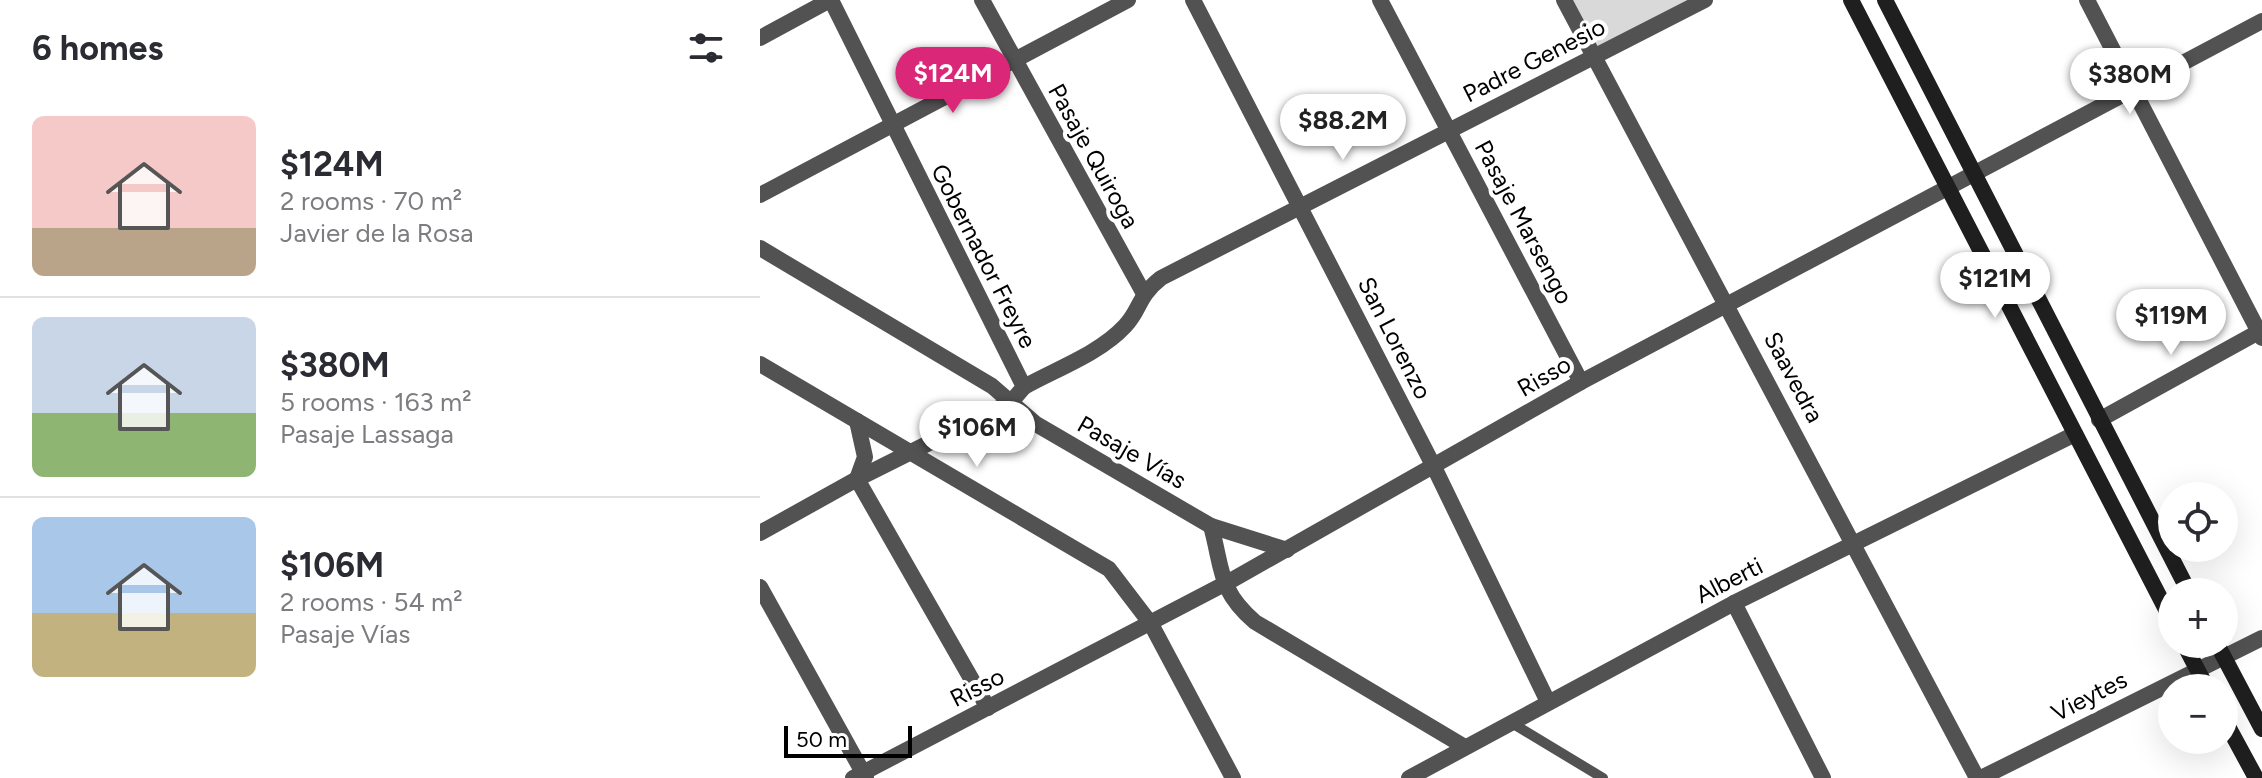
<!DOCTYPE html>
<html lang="en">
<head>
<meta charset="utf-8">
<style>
	body { margin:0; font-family:Figtree,sans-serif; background:#f2f2f3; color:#2b2b33; height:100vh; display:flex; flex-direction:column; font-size:30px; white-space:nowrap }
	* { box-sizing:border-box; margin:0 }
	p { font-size:26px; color:#7c7c81 }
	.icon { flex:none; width:44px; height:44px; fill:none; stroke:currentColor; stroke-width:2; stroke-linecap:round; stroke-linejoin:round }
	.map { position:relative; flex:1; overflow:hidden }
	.drawer { display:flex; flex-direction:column; background:#fff; width:760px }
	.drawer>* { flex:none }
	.tools { position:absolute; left:1398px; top:482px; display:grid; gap:16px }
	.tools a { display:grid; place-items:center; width:80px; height:80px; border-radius:50%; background:#fff; box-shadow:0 8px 32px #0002; font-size:40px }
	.scale { position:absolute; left:24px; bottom:20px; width:128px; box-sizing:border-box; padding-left:8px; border:4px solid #000; border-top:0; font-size:22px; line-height:28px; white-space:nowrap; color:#000; -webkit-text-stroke:6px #fff; paint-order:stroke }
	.price { position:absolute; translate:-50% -68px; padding:0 18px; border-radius:28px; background:#fff; color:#222; font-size:26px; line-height:52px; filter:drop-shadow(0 2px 4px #0008) }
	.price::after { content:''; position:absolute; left:50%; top:48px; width:24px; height:18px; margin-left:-12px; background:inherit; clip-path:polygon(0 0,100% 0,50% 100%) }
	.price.selected { background:#db2777; color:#fff }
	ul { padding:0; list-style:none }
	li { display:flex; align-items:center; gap:24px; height:200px; padding:0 32px }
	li+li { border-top:2px solid #e1e1e2 }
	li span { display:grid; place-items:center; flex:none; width:224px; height:160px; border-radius:12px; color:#555 }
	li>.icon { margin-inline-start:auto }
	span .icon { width:96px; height:96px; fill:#fffc; stroke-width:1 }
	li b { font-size:34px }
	h2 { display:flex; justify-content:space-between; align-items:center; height:96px; padding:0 32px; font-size:34px }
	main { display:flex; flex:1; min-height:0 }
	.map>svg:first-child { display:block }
	.park { fill:#d9d9d9 }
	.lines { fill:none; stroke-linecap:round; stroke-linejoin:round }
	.lane { stroke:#525252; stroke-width:10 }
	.street { stroke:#525252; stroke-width:16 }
	.secondary { stroke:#1f1f1f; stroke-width:16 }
	.labels { text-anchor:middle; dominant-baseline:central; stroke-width:8; stroke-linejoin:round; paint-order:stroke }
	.street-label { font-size:24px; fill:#000; stroke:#fff }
</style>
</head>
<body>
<main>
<section class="drawer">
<h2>6 homes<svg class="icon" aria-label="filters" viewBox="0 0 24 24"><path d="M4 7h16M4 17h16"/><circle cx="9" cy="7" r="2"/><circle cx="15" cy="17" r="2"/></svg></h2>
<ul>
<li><span style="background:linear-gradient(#f6c9c9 70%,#b9a48a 0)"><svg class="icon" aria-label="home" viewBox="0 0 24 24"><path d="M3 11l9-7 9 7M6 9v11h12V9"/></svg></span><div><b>$124M</b><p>2 rooms · 70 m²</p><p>Javier de la Rosa</p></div></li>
<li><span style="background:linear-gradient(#c9d6e8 60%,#8fb573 0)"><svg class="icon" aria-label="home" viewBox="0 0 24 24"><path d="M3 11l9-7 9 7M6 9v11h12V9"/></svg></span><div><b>$380M</b><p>5 rooms · 163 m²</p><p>Pasaje Lassaga</p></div></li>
<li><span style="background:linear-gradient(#a9c7e8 60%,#c2b280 0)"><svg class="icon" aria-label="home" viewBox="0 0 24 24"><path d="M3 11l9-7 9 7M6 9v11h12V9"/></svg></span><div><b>$106M</b><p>2 rooms · 54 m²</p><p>Pasaje Vías</p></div></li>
</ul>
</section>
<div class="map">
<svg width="1502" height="778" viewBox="0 0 1502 778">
	<rect width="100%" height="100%" fill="#fff"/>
	<path class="park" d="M 807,0 L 940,0 L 837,53 Z"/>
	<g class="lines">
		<path class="lane" d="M 750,722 L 843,778"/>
		<g class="street">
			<path d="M 222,0 L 383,292"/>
			<path d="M 433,0 L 674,467 L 788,702"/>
			<path d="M 620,0 L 821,382"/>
			<path d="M 804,0 L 1217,778"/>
			<path d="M 1327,0 L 1502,338"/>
			<path d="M 0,38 L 70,0"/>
			<path d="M 0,195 L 368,0"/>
			<path d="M 0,248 L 232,386 L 276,424 L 451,526 L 527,550"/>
			<path d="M 0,364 L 349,569 L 391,624 L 473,778"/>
			<path d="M 264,387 C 296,369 339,354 365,326 C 381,309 377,297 401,278 L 945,0"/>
			<path d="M 1339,420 L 1502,330"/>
			<path d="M 97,421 L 105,457 L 97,479 L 228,708"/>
			<path d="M 451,526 C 463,570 458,590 495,622 L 705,747"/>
			<path d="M 0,533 L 97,479 L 251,402 L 264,387 L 71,0"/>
			<path d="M 0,587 L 106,778"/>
			<path d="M 974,603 L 1063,778"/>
			<path d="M 93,778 L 472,580 L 821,382 L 1502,21"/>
			<path d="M 649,778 L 974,603 L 1315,434"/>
			<path d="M 1221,778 L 1502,638"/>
		</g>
		<g class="secondary">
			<path d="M 1091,0 L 1412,621"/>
			<path d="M 1125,0 L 1429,592"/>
			<path d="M 1424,644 L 1447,688"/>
			<path d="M 1457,644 L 1502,729"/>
			<path d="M 1464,719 L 1496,778"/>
		</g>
	</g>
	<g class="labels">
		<g class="street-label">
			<text transform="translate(774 60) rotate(-27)">Padre Genesio</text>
			<text transform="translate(334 156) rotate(61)">Pasaje Quiroga</text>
			<text transform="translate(764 222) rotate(62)">Pasaje Marsengo</text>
			<text transform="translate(224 256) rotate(63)">Gobernador Freyre</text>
			<text transform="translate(635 338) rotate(63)">San Lorenzo</text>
			<text transform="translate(784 376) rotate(-30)">Risso</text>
			<text transform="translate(1034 377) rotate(62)">Saavedra</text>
			<text transform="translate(372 452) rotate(30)">Pasaje Vías</text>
			<text transform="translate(969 580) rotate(-27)">Alberti</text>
			<text transform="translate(217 687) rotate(-27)">Risso</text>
			<text transform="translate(1329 696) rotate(-27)">Vieytes</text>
		</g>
	</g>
</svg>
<div class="tools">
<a><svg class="icon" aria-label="locate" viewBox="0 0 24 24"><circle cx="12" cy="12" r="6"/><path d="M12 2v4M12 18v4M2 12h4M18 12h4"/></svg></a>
<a>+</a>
<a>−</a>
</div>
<div class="scale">50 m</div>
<b class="price selected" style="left:193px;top:115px">$124M</b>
<b class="price" style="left:1370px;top:116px">$380M</b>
<b class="price" style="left:583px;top:162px">$88.2M</b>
<b class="price" style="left:1235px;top:320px">$121M</b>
<b class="price" style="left:1411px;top:357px">$119M</b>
<b class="price" style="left:217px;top:469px">$106M</b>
</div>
</main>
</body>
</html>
